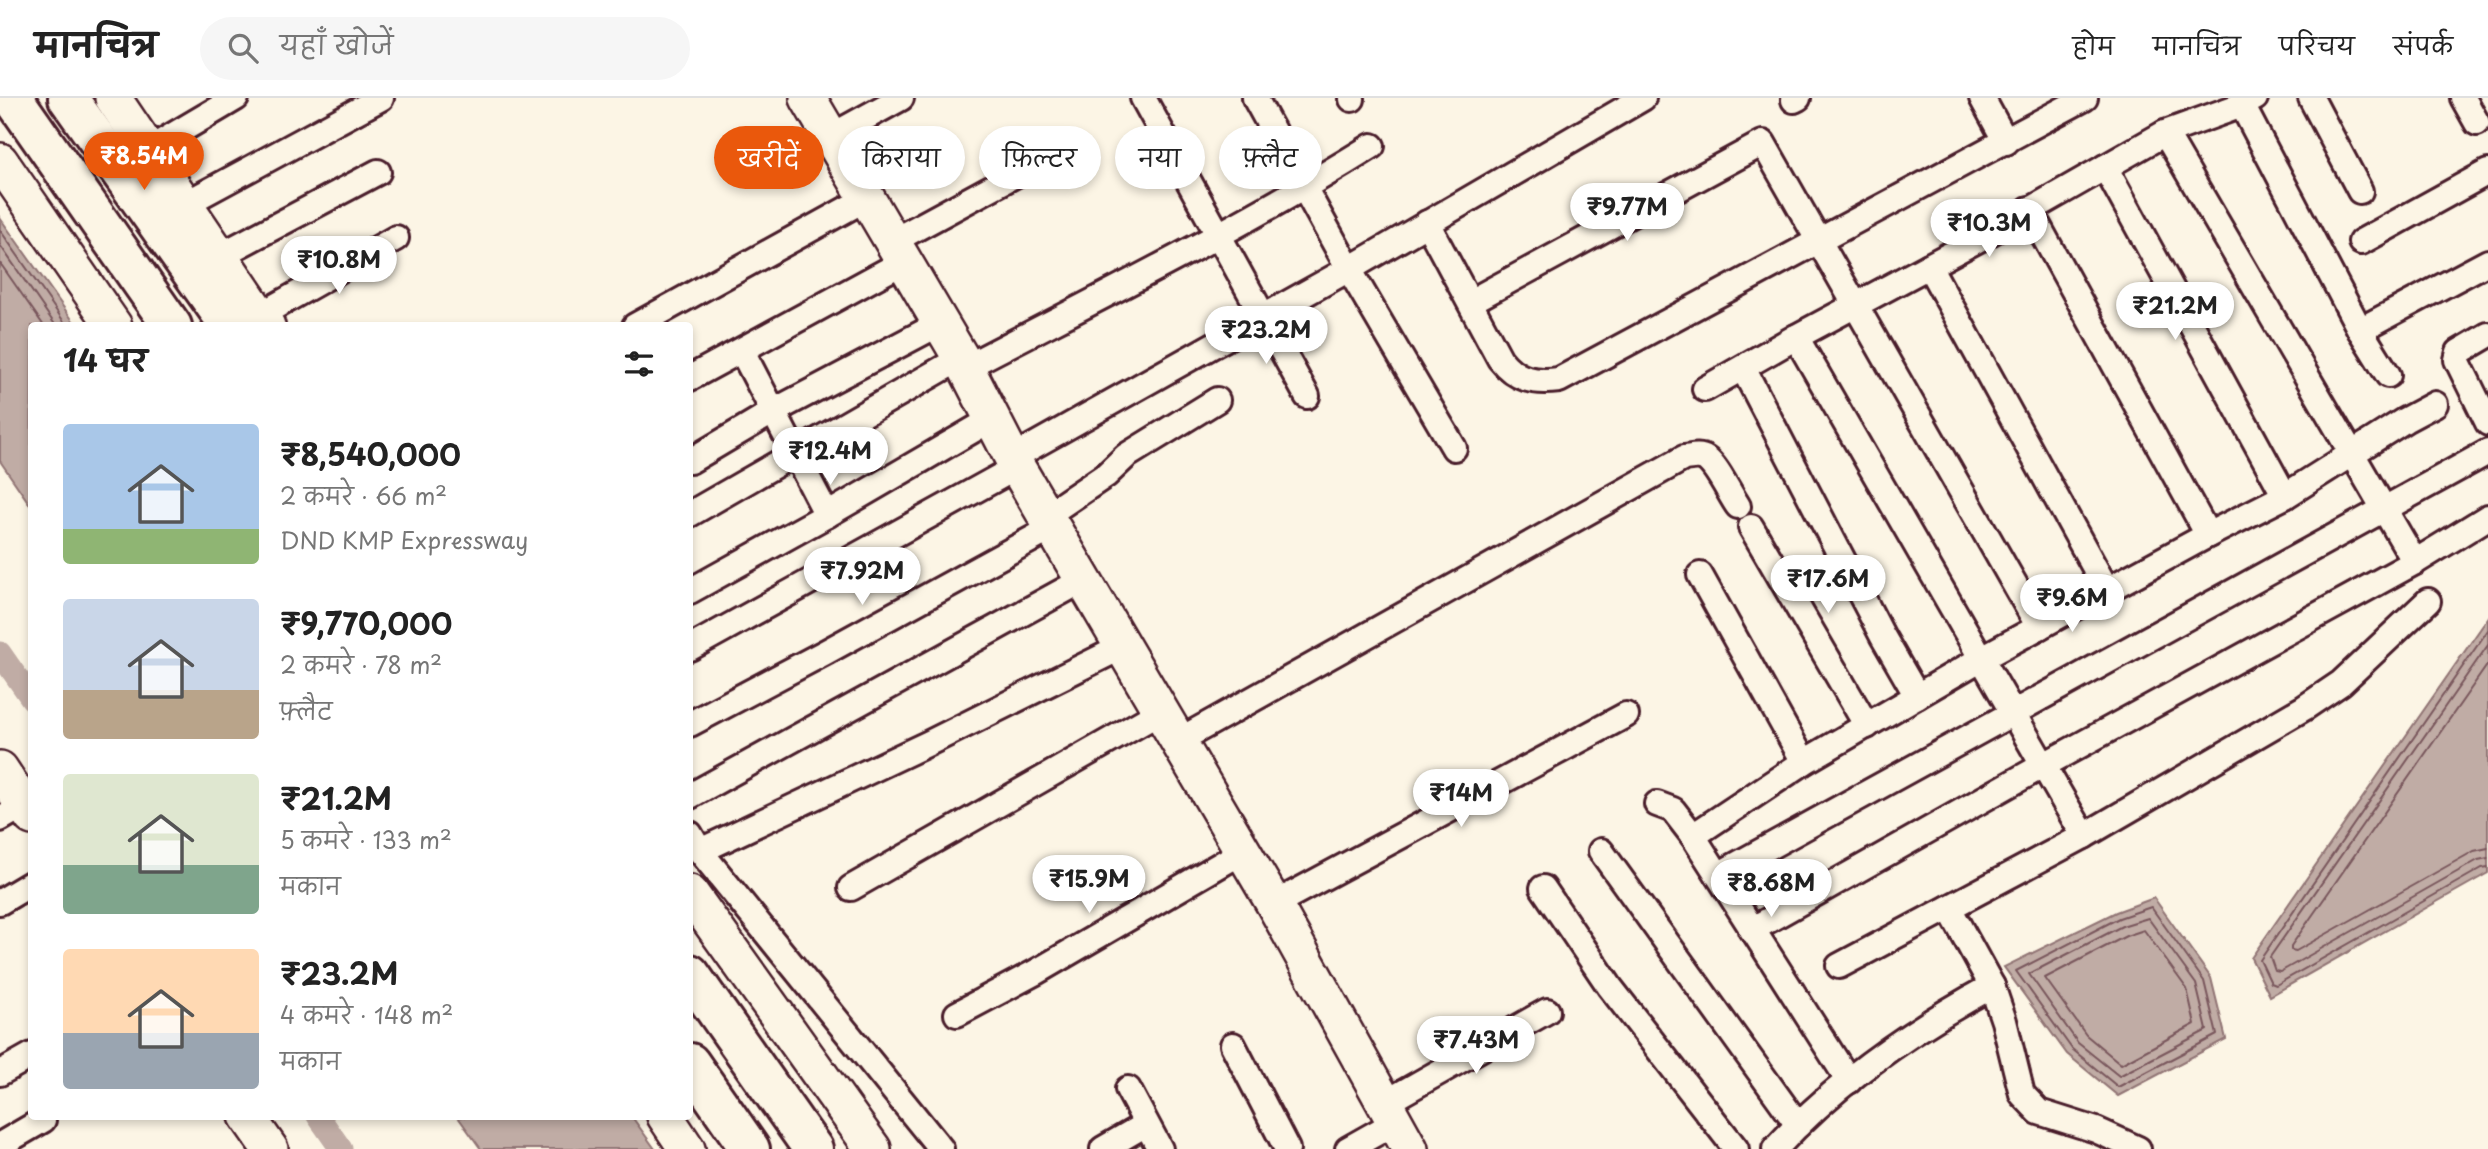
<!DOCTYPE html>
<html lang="hi">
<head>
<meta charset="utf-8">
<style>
	body { margin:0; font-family:"Playpen Sans","Playpen Sans Deva",sans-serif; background:#f6f6f6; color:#222; height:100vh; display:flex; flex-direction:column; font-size:26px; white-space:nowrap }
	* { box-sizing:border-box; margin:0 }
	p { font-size:23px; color:#767676 }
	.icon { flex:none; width:38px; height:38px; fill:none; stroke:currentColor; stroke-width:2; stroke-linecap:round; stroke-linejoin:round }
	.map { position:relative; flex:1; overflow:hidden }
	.details { position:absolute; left:28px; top:224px; width:665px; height:798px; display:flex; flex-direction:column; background:#fff; border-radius:7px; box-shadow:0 4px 10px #0003 }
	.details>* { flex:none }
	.hud { position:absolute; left:714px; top:28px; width:665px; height:63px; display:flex; gap:14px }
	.price { position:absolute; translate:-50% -60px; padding:0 16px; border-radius:24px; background:#fff; color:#222; font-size:23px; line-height:46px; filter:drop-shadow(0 2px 4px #0008) }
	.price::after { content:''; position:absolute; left:50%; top:42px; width:21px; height:16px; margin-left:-10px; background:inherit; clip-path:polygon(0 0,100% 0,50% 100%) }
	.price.selected { background:#ea580c; color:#fff }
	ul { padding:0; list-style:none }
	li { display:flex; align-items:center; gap:21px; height:175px; padding:0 35px }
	li span { display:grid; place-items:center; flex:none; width:196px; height:140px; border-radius:7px; color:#555 }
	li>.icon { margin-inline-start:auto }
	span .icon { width:84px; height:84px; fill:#fffc; stroke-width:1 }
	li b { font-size:30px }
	h2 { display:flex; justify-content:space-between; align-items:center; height:84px; padding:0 35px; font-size:30px }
	.tag { padding:0 24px; border-radius:32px; background:#fff; box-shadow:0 4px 10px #0003; font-size:24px; line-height:63px }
	.tag.selected { background:#ea580c; color:#fff }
	header { display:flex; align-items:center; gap:42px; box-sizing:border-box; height:98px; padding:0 35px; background:#fff; border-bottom:2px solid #e0e0e0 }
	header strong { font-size:33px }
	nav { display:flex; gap:38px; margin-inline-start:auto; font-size:24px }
	.search { width:490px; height:63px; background:#f6f6f6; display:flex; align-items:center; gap:18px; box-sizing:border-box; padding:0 24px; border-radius:38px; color:#767676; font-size:26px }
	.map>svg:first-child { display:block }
	.water { fill:#c0aca5; stroke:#917474; stroke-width:2 }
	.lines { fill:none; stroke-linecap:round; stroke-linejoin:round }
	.shore { stroke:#79575c; stroke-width:2 }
	.canal { stroke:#c0aca5; stroke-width:23 }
	.street-casing { stroke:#4a1f2b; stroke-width:30 }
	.secondary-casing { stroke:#4a1f2b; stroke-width:40 }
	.highway-casing { stroke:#4a1f2b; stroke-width:44 }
	.street { stroke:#fcf5e5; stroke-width:24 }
	.secondary { stroke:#fcf5e5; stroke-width:35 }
	.highway { stroke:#fcf5e5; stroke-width:38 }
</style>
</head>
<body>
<header>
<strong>मानचित्र</strong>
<div class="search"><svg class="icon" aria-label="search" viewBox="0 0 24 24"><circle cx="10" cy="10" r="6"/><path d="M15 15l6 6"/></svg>यहाँ खोजें</div>
<nav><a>होम</a><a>मानचित्र</a><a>परिचय</a><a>संपर्क</a></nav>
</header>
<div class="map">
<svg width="2488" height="1051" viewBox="0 0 2488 1051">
	<rect width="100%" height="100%" fill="#fcf5e5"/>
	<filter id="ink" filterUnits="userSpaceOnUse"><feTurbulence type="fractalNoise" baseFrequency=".0143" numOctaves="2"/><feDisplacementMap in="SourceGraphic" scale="14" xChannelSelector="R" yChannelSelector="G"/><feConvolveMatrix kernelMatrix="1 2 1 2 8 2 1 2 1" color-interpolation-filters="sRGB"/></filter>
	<g filter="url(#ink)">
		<g class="water">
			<path d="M 0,120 L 76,227 L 32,228 L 31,408 L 0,363 Z"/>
			<path d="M 2488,520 L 2488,775 L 2270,898 L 2251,860 Z"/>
			<path d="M 2154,800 L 2211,880 L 2226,941 L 2118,998 L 2067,956 L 2004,869 L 2116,814 Z"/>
			<path d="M 458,1019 L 632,1019 L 655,1051 L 481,1051 Z"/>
		</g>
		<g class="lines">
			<g class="shore">
				<path d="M 0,132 L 67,228"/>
				<path d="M 0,147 L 56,228"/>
				<path d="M 0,165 L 44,228"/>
				<path d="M 2488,532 L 2260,862 L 2271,885 L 2276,887 L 2482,770 L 2488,769"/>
				<path d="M 2488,547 L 2270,859 L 2275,873 L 2280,874 L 2478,762 L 2488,760"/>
				<path d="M 2488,566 L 2291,848 L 2291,852 L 2296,853 L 2474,753 L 2488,750"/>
				<path d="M 2151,809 L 2204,883 L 2217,937 L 2118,989 L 2072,951 L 2016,873 L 2119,820 Z"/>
				<path d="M 2148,820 L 2196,886 L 2207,932 L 2119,978 L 2078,945 L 2029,876 L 2122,828 Z"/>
				<path d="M 2144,832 L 2187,891 L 2195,926 L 2121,966 L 2086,937 L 2045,880 L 2126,838 Z"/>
			</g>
			<g class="canal">
				<path d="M 0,555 L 32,601"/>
				<path d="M 318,1018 L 341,1051"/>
			</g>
			<defs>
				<g id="street">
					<path d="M 1143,0 L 1307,298"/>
					<path d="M 1255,0 L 1349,171 L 1454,350"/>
					<path d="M 1352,0 L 1352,1"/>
					<path d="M 1982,0 L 2006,44"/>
					<path d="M 2311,0 L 2360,93"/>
					<path d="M 2463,0 L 2477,25"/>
					<path d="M 1794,2 L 1798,0"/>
					<path d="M 2242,7 L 2360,232 L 2388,277"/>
					<path d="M 2165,35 L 2415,464"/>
					<path d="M 830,39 L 901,0"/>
					<path d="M 148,52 L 236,0"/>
					<path d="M 2105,69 L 2285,398"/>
					<path d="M 185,106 L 381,0"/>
					<path d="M 2029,111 L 2208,437"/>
					<path d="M 1427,125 L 1500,261 C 1516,282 1534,285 1559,282 L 2085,0"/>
					<path d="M 893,143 L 1048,59"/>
					<path d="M 2361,144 L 2488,74"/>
					<path d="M 221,157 L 378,74"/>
					<path d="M 1929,168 L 2107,492"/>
					<path d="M 1470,204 L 1763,45 L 2039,529"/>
					<path d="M 260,217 L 396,140"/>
					<path d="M 635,228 L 867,100"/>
					<path d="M 2360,232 L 2488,164"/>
					<path d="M 2488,237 L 2459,254 L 2457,262 L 2488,325"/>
					<path d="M 1796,239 L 2084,738"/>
					<path d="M 742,253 L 827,417"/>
					<path d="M 966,269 C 1102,198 1241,130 1372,48"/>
					<path d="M 1743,270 L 1883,539 L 1917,598"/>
					<path d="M 690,280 L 905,163"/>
					<path d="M 1705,291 L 1796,239 L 1983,139 L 2165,35 L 2242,7 L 2255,0"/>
					<path d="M 1012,360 L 1349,171 L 1643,0"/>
					<path d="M 690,363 L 774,313 L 941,225"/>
					<path d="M 690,416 L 961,260"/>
					<path d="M 1047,417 L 1106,377 L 1126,358 L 1217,302"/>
					<path d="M 1751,429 L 1867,628"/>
					<path d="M 1700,477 L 1804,664"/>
					<path d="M 690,493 L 827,417 L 992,321"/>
					<path d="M 690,550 L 1017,369"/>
					<path d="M 690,626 L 824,555 L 1054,429"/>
					<path d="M 1178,643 L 1684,360 C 1692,359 1700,357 1706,361 C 1717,368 1730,397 1738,408"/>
					<path d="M 690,698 L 1083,482"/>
					<path d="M 1657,706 L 1673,712 L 1693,738 L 1849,983"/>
					<path d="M 0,721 L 24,707"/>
					<path d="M 690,736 L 700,753 L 941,1051"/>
					<path d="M 1693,738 L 1804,664 L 1982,560 L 2208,437 L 2285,398 L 2405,322 L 2435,306"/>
					<path d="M 700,753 L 929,645 L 1122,549"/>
					<path d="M 1601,753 L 1798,1027"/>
					<path d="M 1718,777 L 2488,354"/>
					<path d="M 851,790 L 1160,614"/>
					<path d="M 1543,790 L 1610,889 L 1736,1051"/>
					<path d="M 0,804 L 32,785"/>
					<path d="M 1274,806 L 1626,617"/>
					<path d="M 1949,810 L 1992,888 L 2004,923 L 2022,996 L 2039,1014 L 2096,1032 L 2138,1051"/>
					<path d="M 1751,832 L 2044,667 L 2415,464 L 2488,419"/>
					<path d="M 1839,868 L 2084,738 L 2304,610 L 2341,585 L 2428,503"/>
					<path d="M 957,916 L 1036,874 L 1242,754"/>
					<path d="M 1233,947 L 1287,1051"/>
					<path d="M 0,975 L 32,957"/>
					<path d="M 1128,991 L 1160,1051"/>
					<path d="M 1383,1006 L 1547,913"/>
					<path d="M 0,1047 L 43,1022"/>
					<path d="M 1103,1051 L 1146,1026"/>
					<path d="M 1348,1051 L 1394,1025"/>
					<path d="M 1775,1051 C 1836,984 1913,931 1992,888"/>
				</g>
				<g id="secondary">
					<path d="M 113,0 L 267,228"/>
					<path d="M 808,0 L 961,260 L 1017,369 L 1274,806 L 1410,1051"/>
					<path d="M 0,63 L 114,228"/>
					<path d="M 0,671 L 32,719"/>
					<path d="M 690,795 L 873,1051"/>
					<path d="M 247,1018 L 270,1051"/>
					<path d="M 665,1018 L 687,1051"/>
				</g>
				<g id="highway">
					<path d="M 13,0 L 172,228"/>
					<path d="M 68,0 L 230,228"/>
					<path d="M 690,876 L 813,1051"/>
					<path d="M 690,965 L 750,1051"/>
				</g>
			</defs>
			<use href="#street" class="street-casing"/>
			<use href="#secondary" class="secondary-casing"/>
			<use href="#highway" class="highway-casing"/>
			<use href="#street" class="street"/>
			<use href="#secondary" class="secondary"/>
			<use href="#highway" class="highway"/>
		</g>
	</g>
</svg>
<b class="price selected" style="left:144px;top:94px">₹8.54M</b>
<b class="price" style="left:1627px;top:145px">₹9.77M</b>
<b class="price" style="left:1989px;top:161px">₹10.3M</b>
<b class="price" style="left:339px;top:198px">₹10.8M</b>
<b class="price" style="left:2175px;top:244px">₹21.2M</b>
<b class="price" style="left:1266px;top:268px">₹23.2M</b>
<b class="price" style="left:830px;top:389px">₹12.4M</b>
<b class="price" style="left:862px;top:509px">₹7.92M</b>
<b class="price" style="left:1828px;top:517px">₹17.6M</b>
<b class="price" style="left:2072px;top:536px">₹9.6M</b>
<b class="price" style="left:1461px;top:731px">₹14M</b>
<b class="price" style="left:1089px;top:817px">₹15.9M</b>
<b class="price" style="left:1771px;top:821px">₹8.68M</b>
<b class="price" style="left:1476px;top:978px">₹7.43M</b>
<div class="hud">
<a class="tag selected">खरीदें</a>
<a class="tag">किराया</a>
<a class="tag">फ़िल्टर</a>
<a class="tag">नया</a>
<a class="tag">फ़्लैट</a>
</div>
<section class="details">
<h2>14 घर<svg class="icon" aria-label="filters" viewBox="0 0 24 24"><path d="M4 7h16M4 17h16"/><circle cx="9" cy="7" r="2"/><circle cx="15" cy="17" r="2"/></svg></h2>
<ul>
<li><span style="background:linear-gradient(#a9c7e8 75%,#8fb573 0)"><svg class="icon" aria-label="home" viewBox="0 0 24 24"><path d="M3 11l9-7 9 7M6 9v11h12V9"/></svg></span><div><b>₹8,540,000</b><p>2 कमरे · 66 m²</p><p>DND KMP Expressway</p></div></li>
<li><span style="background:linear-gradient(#c9d6e8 65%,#b9a48a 0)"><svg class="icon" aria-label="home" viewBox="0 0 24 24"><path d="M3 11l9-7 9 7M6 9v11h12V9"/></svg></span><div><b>₹9,770,000</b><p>2 कमरे · 78 m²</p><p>फ़्लैट</p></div></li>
<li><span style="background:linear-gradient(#dfe7d0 65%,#7fa58c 0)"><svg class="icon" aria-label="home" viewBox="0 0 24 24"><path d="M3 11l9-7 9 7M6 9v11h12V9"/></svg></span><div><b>₹21.2M</b><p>5 कमरे · 133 m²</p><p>मकान</p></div></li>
<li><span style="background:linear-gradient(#ffd9b3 60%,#9aa5b1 0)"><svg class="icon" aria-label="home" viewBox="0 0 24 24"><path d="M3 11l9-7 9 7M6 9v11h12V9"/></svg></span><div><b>₹23.2M</b><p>4 कमरे · 148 m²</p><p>मकान</p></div></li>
</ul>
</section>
</div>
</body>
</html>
